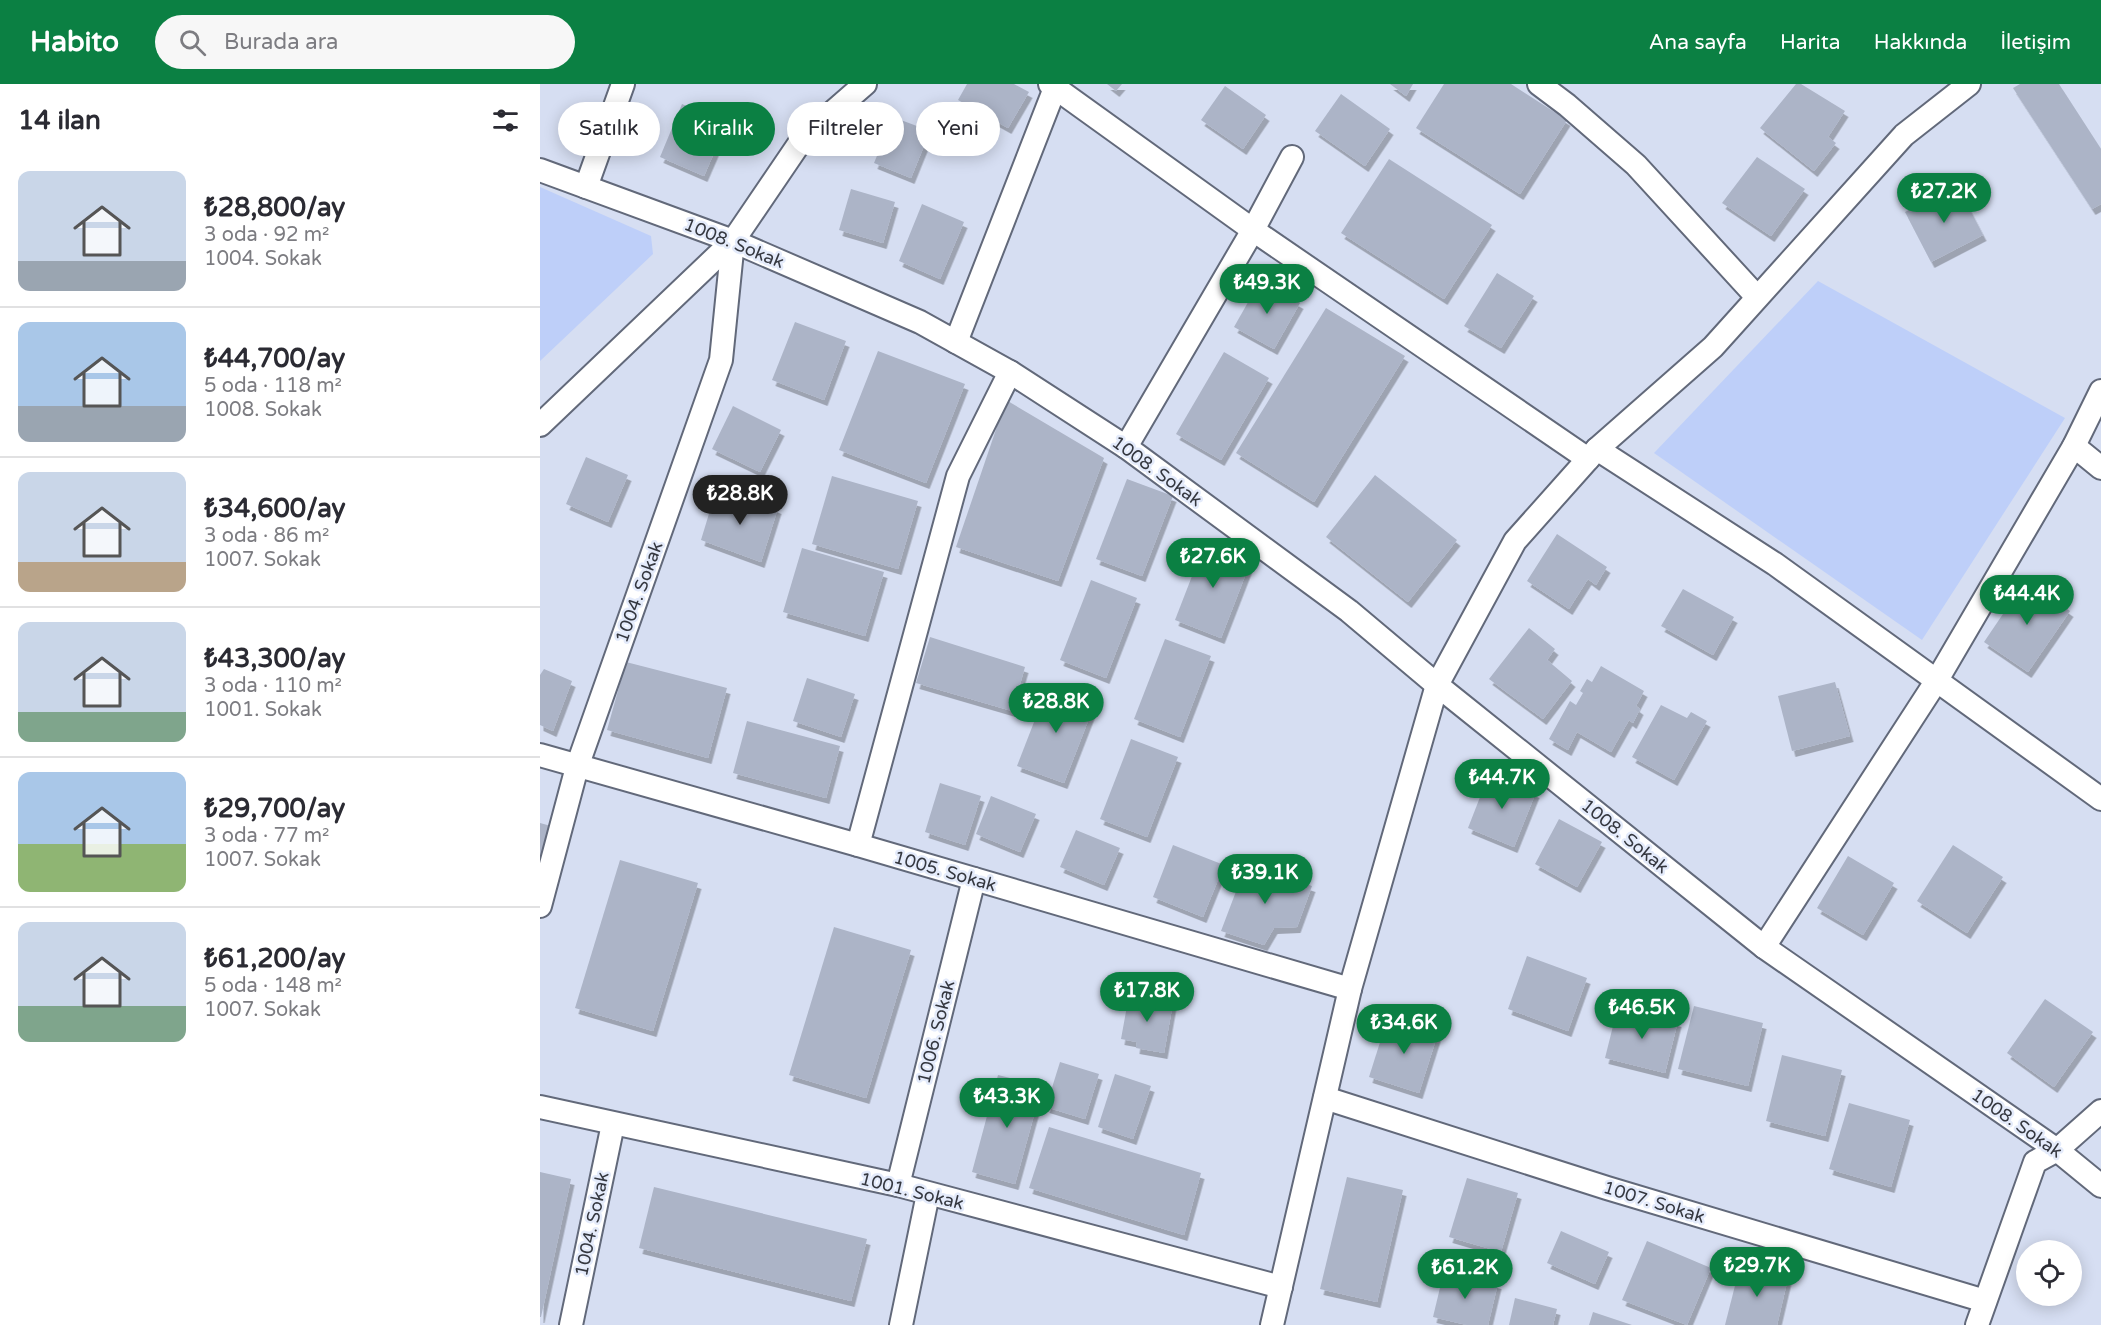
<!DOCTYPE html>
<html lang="tr">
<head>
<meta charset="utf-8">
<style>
	body { margin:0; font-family:"Varela Round",sans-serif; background:#f7f7f7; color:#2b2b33; height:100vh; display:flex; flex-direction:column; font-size:22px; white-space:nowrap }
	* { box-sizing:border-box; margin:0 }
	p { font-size:20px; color:#7c7c81 }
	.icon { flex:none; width:33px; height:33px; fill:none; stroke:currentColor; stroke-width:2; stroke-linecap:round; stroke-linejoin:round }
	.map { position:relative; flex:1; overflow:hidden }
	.sheet { display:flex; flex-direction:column; background:#fff; width:540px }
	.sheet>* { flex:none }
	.banner { position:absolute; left:18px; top:18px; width:570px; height:54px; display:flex; gap:12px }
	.controls { position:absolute; left:1476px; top:1156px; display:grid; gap:12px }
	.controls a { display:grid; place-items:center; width:66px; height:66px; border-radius:50%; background:#fff; box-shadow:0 3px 15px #0003; font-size:30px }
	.price { position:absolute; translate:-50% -51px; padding:0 14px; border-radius:21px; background:#0b8043; color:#fff; font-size:20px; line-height:39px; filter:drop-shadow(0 2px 3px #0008) }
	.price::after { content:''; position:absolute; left:50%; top:36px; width:18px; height:14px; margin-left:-9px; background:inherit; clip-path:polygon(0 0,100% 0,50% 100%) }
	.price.selected { background:#222; color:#fff }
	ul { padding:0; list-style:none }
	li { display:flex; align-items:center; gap:18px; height:150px; padding:0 18px }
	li+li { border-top:2px solid #e1e1e2 }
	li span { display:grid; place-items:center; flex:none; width:168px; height:120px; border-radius:12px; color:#555 }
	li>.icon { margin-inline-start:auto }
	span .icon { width:72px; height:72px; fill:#fffc; stroke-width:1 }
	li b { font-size:26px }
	h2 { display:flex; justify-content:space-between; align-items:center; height:72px; padding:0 18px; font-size:26px }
	.pill { padding:0 21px; border-radius:27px; background:#fff; box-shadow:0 3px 15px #0003; font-size:21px; line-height:54px }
	.pill.selected { background:#0b8043; color:#fff }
	header { display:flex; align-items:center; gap:36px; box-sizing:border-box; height:84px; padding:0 30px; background:#0b8043; color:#fff }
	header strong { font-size:28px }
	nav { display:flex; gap:33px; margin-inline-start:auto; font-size:21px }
	.search { width:420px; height:54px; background:#f7f7f7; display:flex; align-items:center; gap:15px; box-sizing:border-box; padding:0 21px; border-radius:33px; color:#7c7c81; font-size:22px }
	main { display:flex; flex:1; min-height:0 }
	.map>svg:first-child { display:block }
	.green { fill:#becff9 }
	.building { fill:#acb4c7; filter:url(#shadow) }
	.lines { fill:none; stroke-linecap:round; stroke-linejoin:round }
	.street-casing { stroke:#62697a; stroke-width:26 }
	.street { stroke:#fff; stroke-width:22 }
	.labels { text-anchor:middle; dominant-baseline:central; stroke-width:5; stroke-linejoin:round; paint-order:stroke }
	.street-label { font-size:18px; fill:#353840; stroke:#e4ebfb }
</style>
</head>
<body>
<header>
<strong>Habito</strong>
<div class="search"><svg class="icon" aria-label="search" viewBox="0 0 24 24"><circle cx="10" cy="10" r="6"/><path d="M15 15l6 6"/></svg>Burada ara</div>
<nav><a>Ana sayfa</a><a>Harita</a><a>Hakkında</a><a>İletişim</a></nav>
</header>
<main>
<section class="sheet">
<h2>14 ilan<svg class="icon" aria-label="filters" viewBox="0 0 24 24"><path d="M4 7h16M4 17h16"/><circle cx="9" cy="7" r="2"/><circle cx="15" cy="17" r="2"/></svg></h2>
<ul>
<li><span style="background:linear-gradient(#c9d6e8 75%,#9aa5b1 0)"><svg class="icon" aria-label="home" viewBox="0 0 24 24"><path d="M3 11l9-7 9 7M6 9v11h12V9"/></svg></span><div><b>₺28,800/ay</b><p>3 oda · 92 m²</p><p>1004. Sokak</p></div></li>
<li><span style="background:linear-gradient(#a9c7e8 70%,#9aa5b1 0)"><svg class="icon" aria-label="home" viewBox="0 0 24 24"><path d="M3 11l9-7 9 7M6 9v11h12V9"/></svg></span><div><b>₺44,700/ay</b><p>5 oda · 118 m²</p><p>1008. Sokak</p></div></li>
<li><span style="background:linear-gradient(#c9d6e8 75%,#b9a48a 0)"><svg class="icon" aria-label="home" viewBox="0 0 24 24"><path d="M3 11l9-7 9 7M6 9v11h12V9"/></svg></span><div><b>₺34,600/ay</b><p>3 oda · 86 m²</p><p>1007. Sokak</p></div></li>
<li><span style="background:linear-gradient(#c9d6e8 75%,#7fa58c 0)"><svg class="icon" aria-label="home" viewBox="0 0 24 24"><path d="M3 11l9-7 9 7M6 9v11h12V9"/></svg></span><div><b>₺43,300/ay</b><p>3 oda · 110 m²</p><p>1001. Sokak</p></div></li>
<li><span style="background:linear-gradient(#a9c7e8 60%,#8fb573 0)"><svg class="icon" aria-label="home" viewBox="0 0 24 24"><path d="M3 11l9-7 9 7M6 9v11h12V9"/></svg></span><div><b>₺29,700/ay</b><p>3 oda · 77 m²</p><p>1007. Sokak</p></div></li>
<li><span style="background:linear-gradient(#c9d6e8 70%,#7fa58c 0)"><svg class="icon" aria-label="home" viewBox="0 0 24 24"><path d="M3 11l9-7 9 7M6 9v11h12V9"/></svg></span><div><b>₺61,200/ay</b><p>5 oda · 148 m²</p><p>1007. Sokak</p></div></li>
</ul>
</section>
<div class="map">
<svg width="1561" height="1241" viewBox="0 0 1561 1241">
	<defs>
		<filter id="shadow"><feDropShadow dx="3.5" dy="6" stdDeviation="0" flood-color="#0004"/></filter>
	</defs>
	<rect width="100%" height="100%" fill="#d6def2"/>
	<g class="green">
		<path d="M 0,103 L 111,152 L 113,170 L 0,277 Z"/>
		<path d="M 1278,197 L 1525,334 L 1382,556 L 1114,369 Z"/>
	</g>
	<g class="building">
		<path d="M 427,0 L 474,0 L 489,8 L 468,44 L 418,16 Z"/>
		<path d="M 567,0 L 582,0 L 576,7 Z"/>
		<path d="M 850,0 L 873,0 L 866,12 Z"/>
		<path d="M 904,0 L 971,0 L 1027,36 L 980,110 L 876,44 Z"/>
		<path d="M 1256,0 L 1261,0 L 1305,27 L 1288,53 L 1296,59 L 1274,87 L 1220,44 Z"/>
		<path d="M 1480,0 L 1519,0 L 1561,65 L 1561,120 L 1552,125 L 1473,4 Z"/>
		<path d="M 685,2 L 726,31 L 703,65 L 661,36 Z"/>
		<path d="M 801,10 L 850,45 L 825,82 L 775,47 Z"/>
		<path d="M 142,20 L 187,39 L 164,92 L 120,73 Z"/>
		<path d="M 353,33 L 390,47 L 371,94 L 334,79 Z"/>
		<path d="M 1217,73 L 1265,105 L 1231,152 L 1182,119 Z"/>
		<path d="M 849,75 L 952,141 L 904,215 L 801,149 Z"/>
		<path d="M 1417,101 L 1443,151 L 1391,178 L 1365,128 Z"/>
		<path d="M 311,105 L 355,118 L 343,159 L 299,146 Z"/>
		<path d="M 382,120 L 424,138 L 400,195 L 359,177 Z"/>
		<path d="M 957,189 L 994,212 L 961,264 L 924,242 Z"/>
		<path d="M 720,197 L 760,219 L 734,265 L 694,243 Z"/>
		<path d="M 786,224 L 865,272 L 774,418 L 696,369 Z"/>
		<path d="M 255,238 L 306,257 L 284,316 L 232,296 Z"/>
		<path d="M 338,267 L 425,300 L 386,399 L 299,366 Z"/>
		<path d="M 684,268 L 729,294 L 681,376 L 636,350 Z"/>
		<path d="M 466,316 L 564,374 L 518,497 L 416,463 Z"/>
		<path d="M 193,322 L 241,346 L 220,388 L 172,365 Z"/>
		<path d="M 46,373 L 88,391 L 68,438 L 26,420 Z"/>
		<path d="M 835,391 L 917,456 L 868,518 L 786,453 Z"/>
		<path d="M 292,392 L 378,417 L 358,485 L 272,460 Z"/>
		<path d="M 587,395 L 633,412 L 602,492 L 556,475 Z"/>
		<path d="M 175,410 L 209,420 L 213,414 L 238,424 L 221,478 L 161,456 Z"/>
		<path d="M 1017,450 L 1067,483 L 1056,501 L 1048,495 L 1029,525 L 987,497 Z"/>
		<path d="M 666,456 L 712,474 L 681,554 L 635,536 Z"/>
		<path d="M 262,464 L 344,488 L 325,552 L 243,528 Z"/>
		<path d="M 551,496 L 597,514 L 566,594 L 520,576 Z"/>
		<path d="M 1486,496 L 1530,527 L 1488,588 L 1444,558 Z"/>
		<path d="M 1143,505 L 1194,533 L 1173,571 L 1121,542 Z"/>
		<path d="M 989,544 L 1015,565 L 1007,576 L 1032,597 L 1003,635 L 949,595 Z"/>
		<path d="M 390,553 L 485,583 L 472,627 L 376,599 Z"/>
		<path d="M 625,555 L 671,572 L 640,653 L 594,635 Z"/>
		<path d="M 86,578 L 187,604 L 168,674 L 67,646 Z"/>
		<path d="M 1061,582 L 1104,607 L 1096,622 L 1100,625 L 1093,639 L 1089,636 L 1071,668 L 1037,648 L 1028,666 L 1009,655 L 1030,617 L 1036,621 L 1043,609 L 1040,607 L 1047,595 L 1052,598 Z"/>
		<path d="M 4,585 L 32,597 L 13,647 L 0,641 L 0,591 Z"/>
		<path d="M 267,594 L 315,610 L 301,653 L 253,637 Z"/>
		<path d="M 1295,598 L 1310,652 L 1252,667 L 1238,612 Z"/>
		<path d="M 508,602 L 555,619 L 524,699 L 477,682 Z"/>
		<path d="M 1121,621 L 1147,634 L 1151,628 L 1167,637 L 1134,696 L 1092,673 Z"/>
		<path d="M 207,637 L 300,662 L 286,714 L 193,689 Z"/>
		<path d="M 591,655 L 638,673 L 607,753 L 560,735 Z"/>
		<path d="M 949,690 L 996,708 L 974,763 L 928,744 Z"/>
		<path d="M 400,699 L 441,712 L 425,761 L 385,748 Z"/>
		<path d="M 451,712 L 496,730 L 480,768 L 436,750 Z"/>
		<path d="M 1019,735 L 1062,758 L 1037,803 L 995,780 Z"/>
		<path d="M 0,739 L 11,742 L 0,788 Z"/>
		<path d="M 536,746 L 580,764 L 564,801 L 520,783 Z"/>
		<path d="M 633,761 L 684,781 L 663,833 L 613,813 Z"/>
		<path d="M 1413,761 L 1463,793 L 1427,849 L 1377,817 Z"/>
		<path d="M 1308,772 L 1354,799 L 1323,851 L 1277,824 Z"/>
		<path d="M 80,776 L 158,799 L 113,947 L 35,924 Z"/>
		<path d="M 706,781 L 772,802 L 757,843 L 734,844 L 724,861 L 681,847 Z"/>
		<path d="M 294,843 L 371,866 L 326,1014 L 249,991 Z"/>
		<path d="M 987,872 L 1047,894 L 1028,947 L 968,925 Z"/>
		<path d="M 589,911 L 633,919 L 624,969 L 596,964 L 597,958 L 581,955 Z"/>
		<path d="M 1505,915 L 1553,948 L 1514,1003 L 1467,969 Z"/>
		<path d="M 1078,922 L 1138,937 L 1125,989 L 1065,974 Z"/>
		<path d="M 1154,922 L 1223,939 L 1208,1002 L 1138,985 Z"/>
		<path d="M 848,933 L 898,949 L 879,1009 L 829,993 Z"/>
		<path d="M 1242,971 L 1302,986 L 1285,1052 L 1226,1037 Z"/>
		<path d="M 520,978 L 559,990 L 545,1035 L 506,1023 Z"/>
		<path d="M 575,990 L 611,1002 L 593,1055 L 558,1043 Z"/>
		<path d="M 458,991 L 502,1002 L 475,1100 L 432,1088 Z"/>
		<path d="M 1309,1019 L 1370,1036 L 1351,1103 L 1289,1085 Z"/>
		<path d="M 509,1043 L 661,1089 L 644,1151 L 489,1104 Z"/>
		<path d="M 0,1088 L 31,1095 L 1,1233 L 0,1233 Z"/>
		<path d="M 807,1093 L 863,1106 L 837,1218 L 780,1205 Z"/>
		<path d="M 927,1094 L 978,1109 L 961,1168 L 909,1153 Z"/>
		<path d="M 114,1103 L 327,1155 L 311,1217 L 99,1164 Z"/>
		<path d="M 1021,1147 L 1069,1168 L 1055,1200 L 1007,1179 Z"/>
		<path d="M 1107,1157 L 1171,1184 L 1147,1241 L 1082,1216 Z"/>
		<path d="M 1200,1182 L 1248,1194 L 1237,1241 L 1185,1241 Z"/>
		<path d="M 904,1187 L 958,1199 L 948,1241 L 927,1241 L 893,1233 Z"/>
		<path d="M 975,1214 L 1017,1225 L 1013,1241 L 969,1241 Z"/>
		<path d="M 1053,1228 L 1092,1241 L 1049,1241 Z"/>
	</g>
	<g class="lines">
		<defs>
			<g id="street">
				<path d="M 510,0 L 713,146 L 1048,375"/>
				<path d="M 999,0 L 1027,21 L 1096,81 L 1217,213"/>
				<path d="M 0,86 L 193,157 L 380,238 L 470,288 L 586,363 L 809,527 L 897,601 L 1224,863 L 1517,1066 L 1561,1102"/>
				<path d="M 46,103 L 83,0"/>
				<path d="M 416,258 L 515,4"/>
				<path d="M 0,341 L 193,157 L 263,54 L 325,0"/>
				<path d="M 1534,362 L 1561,384"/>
				<path d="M 586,363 L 713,146 L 752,73"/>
				<path d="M 1057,365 L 1235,480 L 1561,715"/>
				<path d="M 0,671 L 318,761 L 810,905"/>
				<path d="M 318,761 L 418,392 L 470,288"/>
				<path d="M 0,822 L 37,683 L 181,276 L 193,157"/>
				<path d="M 1224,863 L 1397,596 L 1534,362 L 1561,307"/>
				<path d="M 785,1014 L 1067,1104 L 1445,1217"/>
				<path d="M 0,1023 L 358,1101 L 741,1203"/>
				<path d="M 358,1101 L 434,795"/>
				<path d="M 31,1241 L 73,1040"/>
				<path d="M 361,1241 L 388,1110"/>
				<path d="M 732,1241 L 810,905 L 897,601 L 975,457 L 1057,365 L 1173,263 L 1364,51 L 1429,0"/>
				<path d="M 1437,1241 L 1495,1078 L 1517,1066 L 1561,1027"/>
			</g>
		</defs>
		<use href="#street" class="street-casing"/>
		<use href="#street" class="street"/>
	</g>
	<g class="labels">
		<g class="street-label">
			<text transform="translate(194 159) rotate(22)">1008. Sokak</text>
			<text transform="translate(617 387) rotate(36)">1008. Sokak</text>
			<text transform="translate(99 508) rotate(-70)">1004. Sokak</text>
			<text transform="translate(1085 752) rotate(39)">1008. Sokak</text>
			<text transform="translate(405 787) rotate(16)">1005. Sokak</text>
			<text transform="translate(396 948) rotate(-76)">1006. Sokak</text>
			<text transform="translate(1477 1039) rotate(35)">1008. Sokak</text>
			<text transform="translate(372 1107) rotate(14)">1001. Sokak</text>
			<text transform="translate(1114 1118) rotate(17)">1007. Sokak</text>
			<text transform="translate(52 1140) rotate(-78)">1004. Sokak</text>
		</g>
	</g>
</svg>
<div class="controls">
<a><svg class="icon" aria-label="locate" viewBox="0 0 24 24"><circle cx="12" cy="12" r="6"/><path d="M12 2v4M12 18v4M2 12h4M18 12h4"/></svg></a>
</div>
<b class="price" style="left:1404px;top:140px">₺27.2K</b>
<b class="price" style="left:727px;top:231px">₺49.3K</b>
<b class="price selected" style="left:200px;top:442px">₺28.8K</b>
<b class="price" style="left:673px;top:505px">₺27.6K</b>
<b class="price" style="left:1487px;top:542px">₺44.4K</b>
<b class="price" style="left:516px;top:650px">₺28.8K</b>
<b class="price" style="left:962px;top:726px">₺44.7K</b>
<b class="price" style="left:725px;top:821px">₺39.1K</b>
<b class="price" style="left:607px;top:939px">₺17.8K</b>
<b class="price" style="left:1102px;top:956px">₺46.5K</b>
<b class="price" style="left:864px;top:971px">₺34.6K</b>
<b class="price" style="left:467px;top:1045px">₺43.3K</b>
<b class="price" style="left:1217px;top:1214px">₺29.7K</b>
<b class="price" style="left:925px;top:1216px">₺61.2K</b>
<div class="banner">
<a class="pill">Satılık</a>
<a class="pill selected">Kiralık</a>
<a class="pill">Filtreler</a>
<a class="pill">Yeni</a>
</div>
</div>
</main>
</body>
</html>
